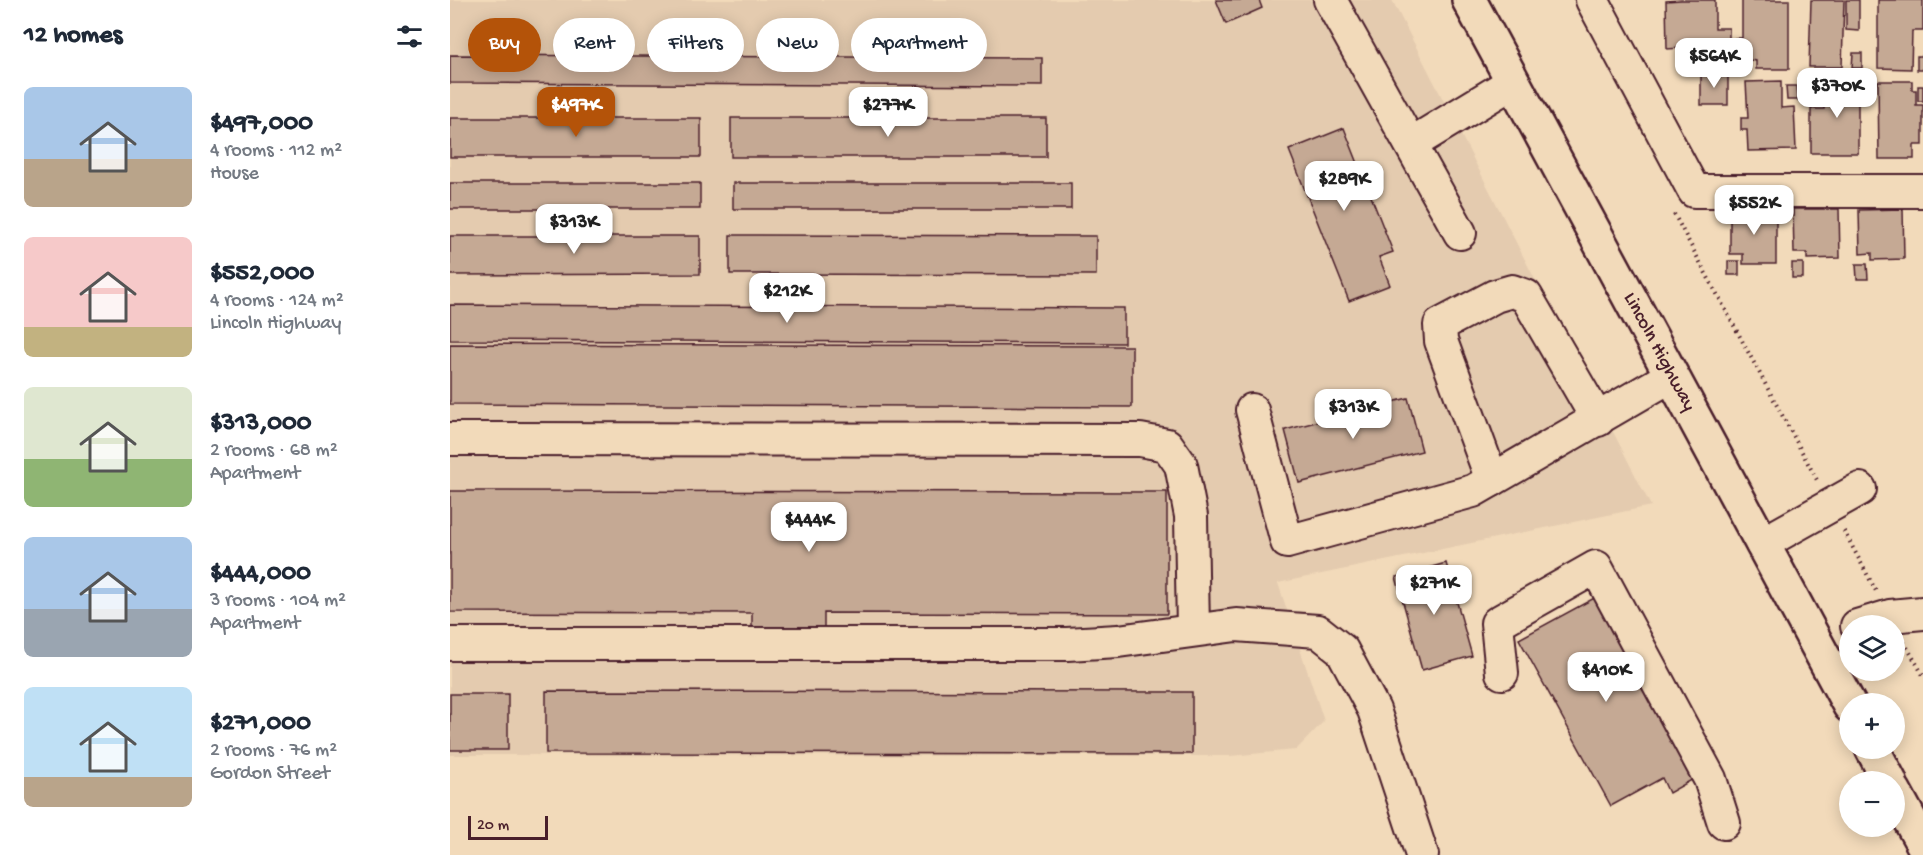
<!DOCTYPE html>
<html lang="en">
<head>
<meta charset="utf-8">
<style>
	body { margin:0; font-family:"Gochi Hand",sans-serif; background:#f2f2f3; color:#1f2937; height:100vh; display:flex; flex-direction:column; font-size:22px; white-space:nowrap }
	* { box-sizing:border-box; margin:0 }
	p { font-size:20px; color:#747a83 }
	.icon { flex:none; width:33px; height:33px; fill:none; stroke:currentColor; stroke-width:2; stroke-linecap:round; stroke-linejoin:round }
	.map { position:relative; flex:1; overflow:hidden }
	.details { display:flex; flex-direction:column; background:#fff; width:450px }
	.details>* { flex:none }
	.top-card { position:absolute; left:18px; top:18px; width:570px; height:54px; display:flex; gap:12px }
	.tools { position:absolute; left:1389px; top:615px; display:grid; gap:12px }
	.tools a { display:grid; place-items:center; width:66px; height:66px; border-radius:50%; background:#fff; box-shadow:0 3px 15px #0003; font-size:30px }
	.scale { position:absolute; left:18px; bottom:15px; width:80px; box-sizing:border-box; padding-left:6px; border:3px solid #4a1f2b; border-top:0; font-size:16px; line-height:21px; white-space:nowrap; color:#4a1f2b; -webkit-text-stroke:4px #f2daba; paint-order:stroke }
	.price { position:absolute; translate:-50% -51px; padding:0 14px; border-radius:12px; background:#fff; color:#222; font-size:20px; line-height:39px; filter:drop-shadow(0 2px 3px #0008) }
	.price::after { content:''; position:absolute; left:50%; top:36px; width:18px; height:14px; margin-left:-9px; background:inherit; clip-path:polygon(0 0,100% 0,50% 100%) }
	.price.on { background:#b45309; color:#fff }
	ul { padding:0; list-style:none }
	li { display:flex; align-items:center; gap:18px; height:150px; padding:0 24px }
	li span { display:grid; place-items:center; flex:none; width:168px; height:120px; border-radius:9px; color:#555 }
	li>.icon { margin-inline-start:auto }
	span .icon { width:72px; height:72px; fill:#fffc; stroke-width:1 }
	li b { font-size:26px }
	h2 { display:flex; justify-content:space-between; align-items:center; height:72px; padding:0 24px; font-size:26px }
	.tag { padding:0 21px; border-radius:27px; background:#fff; box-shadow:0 3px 15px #0003; font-size:21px; line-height:54px }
	.tag.on { background:#b45309; color:#fff }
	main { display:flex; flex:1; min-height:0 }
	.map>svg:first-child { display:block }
	.built { fill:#e4cbaf }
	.building { fill:#c5a994; stroke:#4a1f2b; stroke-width:1.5 }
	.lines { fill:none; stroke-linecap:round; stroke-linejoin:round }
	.minor-casing { stroke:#4a1f2b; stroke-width:36 }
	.highway-casing { stroke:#4a1f2b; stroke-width:38 }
	.path { stroke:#4a1f2b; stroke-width:4; stroke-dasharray:1.5 4.5; stroke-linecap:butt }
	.minor { stroke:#f2daba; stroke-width:32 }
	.highway { stroke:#f2daba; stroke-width:33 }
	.labels { text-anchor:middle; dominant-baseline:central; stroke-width:4.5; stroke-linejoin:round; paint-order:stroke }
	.street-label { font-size:20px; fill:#4a1f2b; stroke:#f2daba }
</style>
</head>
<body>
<main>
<section class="details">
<h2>12 homes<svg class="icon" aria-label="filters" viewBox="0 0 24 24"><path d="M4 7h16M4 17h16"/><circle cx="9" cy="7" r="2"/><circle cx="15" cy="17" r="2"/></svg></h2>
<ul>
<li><span style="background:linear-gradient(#a9c7e8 60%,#b9a48a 0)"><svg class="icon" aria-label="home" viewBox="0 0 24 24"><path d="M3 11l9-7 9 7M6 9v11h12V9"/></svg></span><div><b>$497,000</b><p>4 rooms · 112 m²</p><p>House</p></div></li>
<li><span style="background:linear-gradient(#f6c9c9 75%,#c2b280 0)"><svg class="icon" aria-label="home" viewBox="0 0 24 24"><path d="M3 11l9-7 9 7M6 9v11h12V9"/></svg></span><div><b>$552,000</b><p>4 rooms · 124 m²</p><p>Lincoln Highway</p></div></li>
<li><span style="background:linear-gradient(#dfe7d0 60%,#8fb573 0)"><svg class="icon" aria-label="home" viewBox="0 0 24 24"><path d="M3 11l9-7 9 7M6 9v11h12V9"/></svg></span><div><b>$313,000</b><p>2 rooms · 68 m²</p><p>Apartment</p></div></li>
<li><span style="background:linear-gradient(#a9c7e8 60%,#9aa5b1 0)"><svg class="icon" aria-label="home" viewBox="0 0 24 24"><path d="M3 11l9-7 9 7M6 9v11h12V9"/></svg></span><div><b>$444,000</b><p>3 rooms · 104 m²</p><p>Apartment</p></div></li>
<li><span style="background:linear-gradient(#bfe0f5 75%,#b9a48a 0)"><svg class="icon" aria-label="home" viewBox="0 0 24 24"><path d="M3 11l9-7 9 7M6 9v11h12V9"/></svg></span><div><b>$271,000</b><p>2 rooms · 76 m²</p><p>Gordon Street</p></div></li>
</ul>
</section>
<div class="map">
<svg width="1473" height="855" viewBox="0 0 1473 855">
	<rect width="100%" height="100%" fill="#f2daba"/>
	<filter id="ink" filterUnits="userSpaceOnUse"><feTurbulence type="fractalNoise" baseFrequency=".0167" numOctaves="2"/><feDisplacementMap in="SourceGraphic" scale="12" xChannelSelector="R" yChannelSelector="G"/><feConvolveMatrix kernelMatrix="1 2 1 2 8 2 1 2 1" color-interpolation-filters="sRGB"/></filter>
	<g filter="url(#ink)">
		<path class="built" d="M 0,0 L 942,0 L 1201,506 L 828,583 L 874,721 L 846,750 L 780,756 L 0,755 Z"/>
		<g class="building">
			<path d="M 766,0 L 809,0 L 812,8 L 776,24 Z"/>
			<path d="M 1231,0 L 1265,0 L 1265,28 L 1279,28 L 1279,60 L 1264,60 L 1264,66 L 1231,67 L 1231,48 L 1217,49 L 1216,1 Z"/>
			<path d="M 1292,0 L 1339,0 L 1339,69 L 1306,69 L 1306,61 L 1285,58 L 1285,38 L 1292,38 Z"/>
			<path d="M 1361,0 L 1394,0 L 1392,67 L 1359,67 Z"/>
			<path d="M 1396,0 L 1409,0 L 1409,31 L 1396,30 Z"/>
			<path d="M 1428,0 L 1473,0 L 1473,31 L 1462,31 L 1461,69 L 1428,68 Z"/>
			<path d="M 1403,53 L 1412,53 L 1412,68 L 1402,68 Z"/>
			<path d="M 0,55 L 592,58 L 592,86 L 0,83 Z"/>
			<rect x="1467" y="56" width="6" height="14"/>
			<rect x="1251" y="73" width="27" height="32"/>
			<path d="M 1374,79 L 1408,79 L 1408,153 L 1361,153 L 1361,109 L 1374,109 Z"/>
			<path d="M 1331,81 L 1331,108 L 1344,107 L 1346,150 L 1298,151 L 1297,130 L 1291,130 L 1291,118 L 1298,118 L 1296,82 Z"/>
			<path d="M 1428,81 L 1462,81 L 1462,90 L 1466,90 L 1466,105 L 1473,105 L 1473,145 L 1464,145 L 1464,159 L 1429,159 Z"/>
			<rect x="1357" y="84" width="11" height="17"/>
			<path d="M 1336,86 L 1347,86 L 1348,100 L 1337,100 Z"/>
			<rect x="1468" y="86" width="5" height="15"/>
			<rect x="0" y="118" width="251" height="39"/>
			<rect x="281" y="118" width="315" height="39"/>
			<path d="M 894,128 L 943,252 L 929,257 L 940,285 L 899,301 L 839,150 Z"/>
			<rect x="0" y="183" width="250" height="26"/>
			<rect x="283" y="183" width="338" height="26"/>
			<path d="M 1326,209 L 1326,264 L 1293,264 L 1293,254 L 1280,254 L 1280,210 Z"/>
			<path d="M 1343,209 L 1389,209 L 1390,258 L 1357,259 L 1357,253 L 1344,253 Z"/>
			<path d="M 1453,209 L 1454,259 L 1422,260 L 1422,253 L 1410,254 L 1409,210 Z"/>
			<path d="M 280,235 L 646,236 L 646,275 L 280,274 Z"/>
			<path d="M 0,236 L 250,236 L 250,274 L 0,275 Z"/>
			<rect x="1278" y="261" width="11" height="14"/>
			<rect x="1342" y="263" width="11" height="15"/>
			<path d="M 1406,264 L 1417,264 L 1418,279 L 1407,279 Z"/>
			<path d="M 0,305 L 674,308 L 674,343 L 0,340 Z"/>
			<path d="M 0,344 L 682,346 L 682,407 L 0,404 Z"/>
			<path d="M 958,398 L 972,451 L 849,483 L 835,430 Z"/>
			<path d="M 0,491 L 717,492 L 717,614 L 374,613 L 374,634 L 302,634 L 302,613 L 0,612 Z"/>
			<path d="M 996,563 L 1022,656 L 972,670 L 946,577 Z"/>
			<path d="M 1148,596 L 1247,777 L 1219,793 L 1212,778 L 1161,806 L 1069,639 Z"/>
			<path d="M 96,691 L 742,692 L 742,754 L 96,753 Z"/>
			<rect x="0" y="694" width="58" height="56"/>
		</g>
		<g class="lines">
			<defs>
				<g id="minor">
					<path d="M 880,0 L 1010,233"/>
					<path d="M 1142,0 L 1244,191 L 1473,191"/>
					<path d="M 961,144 L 1063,82"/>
					<path d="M 802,410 L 837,542 L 1023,491 L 1221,376"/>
					<path d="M 0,439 L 690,440 L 717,445 L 731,465 L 741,516 L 743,630"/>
					<path d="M 1042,480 L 991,341 L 990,325 L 1045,296 L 1062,291 L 1076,296 L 1148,420"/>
					<path d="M 1312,544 L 1410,489"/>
					<path d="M 1407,626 L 1440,616 L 1473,613"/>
					<path d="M 0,644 L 617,644 L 668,641 L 786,625 L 868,631 L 892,650 L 924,710 L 972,855"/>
					<path d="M 1052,673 L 1047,623 L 1146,567 L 1260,779 L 1274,823"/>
				</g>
				<g id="highway">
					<path id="s1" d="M 1019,0 L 1400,706"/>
					<path d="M 1422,748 L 1440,782"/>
					<path d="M 1444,791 L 1473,844"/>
				</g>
			</defs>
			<use href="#minor" class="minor-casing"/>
			<use href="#highway" class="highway-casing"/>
			<g class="path">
				<path d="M 1224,214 L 1367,480"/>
				<path d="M 1394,531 L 1426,591"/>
				<path d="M 1454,642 L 1473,675"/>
			</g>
			<use href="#minor" class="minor"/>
			<use href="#highway" class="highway"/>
		</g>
	</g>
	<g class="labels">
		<g class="street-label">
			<text stroke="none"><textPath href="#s1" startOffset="400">Lincoln Highway</textPath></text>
		</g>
	</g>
</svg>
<div class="tools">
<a><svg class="icon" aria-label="layers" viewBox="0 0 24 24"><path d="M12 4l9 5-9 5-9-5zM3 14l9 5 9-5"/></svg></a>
<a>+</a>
<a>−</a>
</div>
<div class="scale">20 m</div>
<b class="price" style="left:1264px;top:89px">$564K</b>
<b class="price" style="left:1387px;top:119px">$370K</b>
<b class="price on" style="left:126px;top:138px">$497K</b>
<b class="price" style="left:438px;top:138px">$277K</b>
<b class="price" style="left:894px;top:212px">$289K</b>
<b class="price" style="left:1304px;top:236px">$552K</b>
<b class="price" style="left:124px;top:255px">$313K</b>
<b class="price" style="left:337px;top:324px">$212K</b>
<b class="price" style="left:903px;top:440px">$313K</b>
<b class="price" style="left:359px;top:553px">$444K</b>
<b class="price" style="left:984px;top:616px">$271K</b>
<b class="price" style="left:1156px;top:703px">$410K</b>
<div class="top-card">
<a class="tag on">Buy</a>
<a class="tag">Rent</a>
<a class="tag">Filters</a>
<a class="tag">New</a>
<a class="tag">Apartment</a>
</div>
</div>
</main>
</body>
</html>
